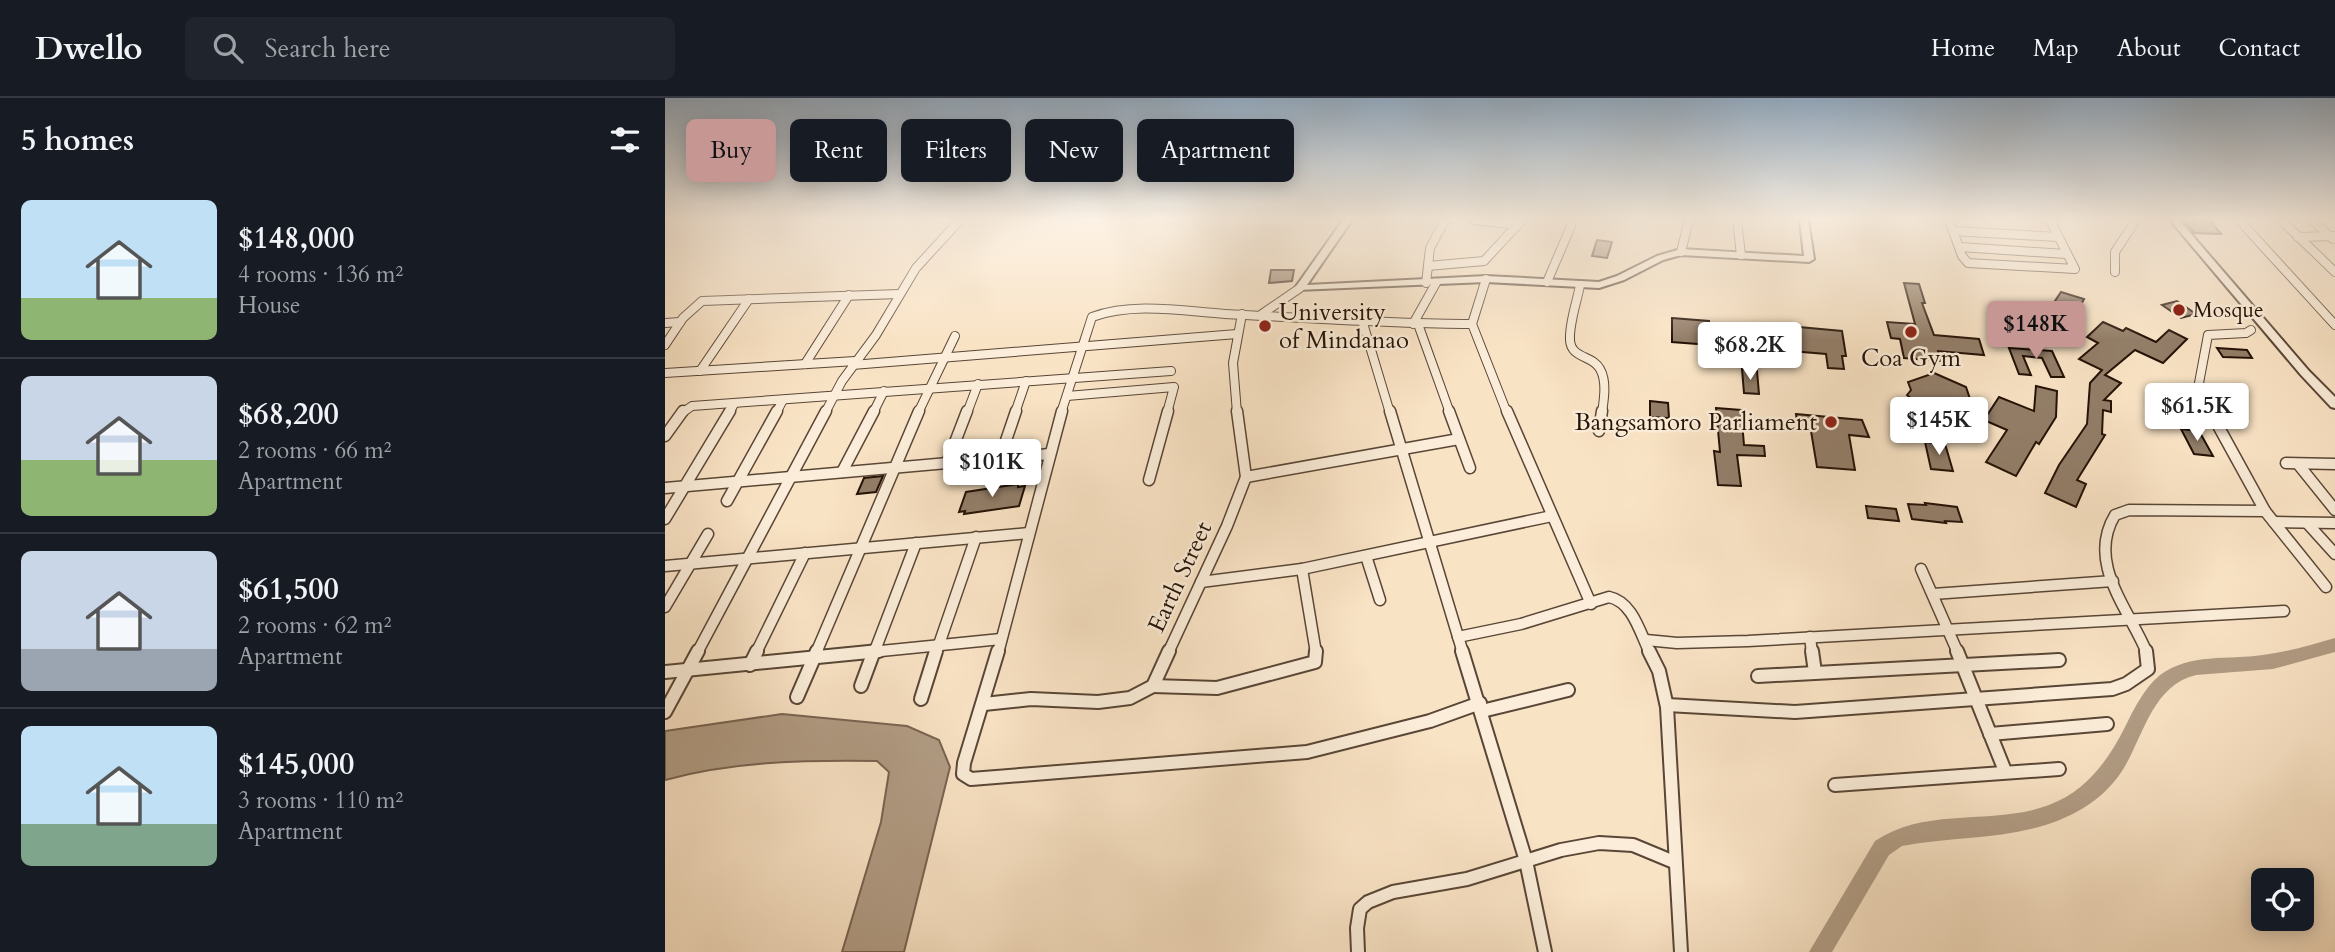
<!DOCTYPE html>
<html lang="en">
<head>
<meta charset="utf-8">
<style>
	body { margin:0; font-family:Cardo,serif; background:#20242c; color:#f1f3f6; height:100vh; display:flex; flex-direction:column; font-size:26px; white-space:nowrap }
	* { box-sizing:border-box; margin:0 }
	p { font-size:23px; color:#9ea1a6 }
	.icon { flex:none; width:38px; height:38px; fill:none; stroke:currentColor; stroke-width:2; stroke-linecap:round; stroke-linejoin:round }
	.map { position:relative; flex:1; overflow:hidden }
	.side { display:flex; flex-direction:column; background:#171b24; width:665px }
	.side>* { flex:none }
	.banner { position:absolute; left:21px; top:21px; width:665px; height:63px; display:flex; gap:14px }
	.controls { position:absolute; left:1586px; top:770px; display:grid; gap:14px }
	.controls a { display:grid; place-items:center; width:63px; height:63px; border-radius:10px; background:#171b24; box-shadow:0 4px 18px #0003; font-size:35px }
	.price { position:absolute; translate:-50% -60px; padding:0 16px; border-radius:7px; background:#fff; color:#222; font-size:23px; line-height:46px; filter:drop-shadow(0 2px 4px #0008) }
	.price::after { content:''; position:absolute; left:50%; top:42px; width:21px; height:16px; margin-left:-10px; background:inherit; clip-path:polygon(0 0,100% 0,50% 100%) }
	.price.current { background:#c59692; color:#111 }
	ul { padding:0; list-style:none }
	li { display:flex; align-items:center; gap:21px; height:175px; padding:0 21px }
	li+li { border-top:2px solid #363941 }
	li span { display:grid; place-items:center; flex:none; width:196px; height:140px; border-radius:10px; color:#555 }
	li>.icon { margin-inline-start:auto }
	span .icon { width:84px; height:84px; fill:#fffc; stroke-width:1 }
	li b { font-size:30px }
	h2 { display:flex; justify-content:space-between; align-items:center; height:84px; padding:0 21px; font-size:30px }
	.tag { padding:0 24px; border-radius:10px; background:#171b24; box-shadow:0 4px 18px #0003; font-size:24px; line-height:63px }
	.tag.current { background:#c59692; color:#111 }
	header { display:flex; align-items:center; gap:42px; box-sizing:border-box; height:98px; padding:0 35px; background:#171b24; border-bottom:2px solid #363941 }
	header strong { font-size:33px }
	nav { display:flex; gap:38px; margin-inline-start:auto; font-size:24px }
	.search { width:490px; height:63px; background:#20242c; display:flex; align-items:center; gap:18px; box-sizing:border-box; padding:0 24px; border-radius:10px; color:#9ea1a6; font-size:26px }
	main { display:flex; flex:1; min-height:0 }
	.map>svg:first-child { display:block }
	.water { fill:#b19c84; stroke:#796452; stroke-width:2 }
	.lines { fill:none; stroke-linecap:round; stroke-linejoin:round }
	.river { fill:#b19c84; fill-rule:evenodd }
	.building { fill:#937e69; stroke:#241106; stroke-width:2 }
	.minor-far2-casing { stroke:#594636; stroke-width:10 }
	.minor-far1-casing { stroke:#594636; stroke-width:13 }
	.minor-casing { stroke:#594636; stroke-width:16 }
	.tertiary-casing { stroke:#594636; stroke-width:4 }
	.minor-far2 { stroke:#fbedd9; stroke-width:8 }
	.minor-far1 { stroke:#fbedd9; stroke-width:10 }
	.minor { stroke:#fbedd9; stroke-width:12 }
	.tertiary { fill:#fbedd9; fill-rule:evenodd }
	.poi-dot { fill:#8f2418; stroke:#fbedd9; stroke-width:2.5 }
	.labels { text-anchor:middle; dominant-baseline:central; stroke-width:5; stroke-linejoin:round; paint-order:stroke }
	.far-poi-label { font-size:21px; fill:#241106; stroke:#fbedd9; text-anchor:start }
	.poi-label { font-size:24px; fill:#241106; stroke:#fbedd9; text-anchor:start }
	.street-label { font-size:24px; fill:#241106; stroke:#fbedd9 }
</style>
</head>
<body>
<header>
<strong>Dwello</strong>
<div class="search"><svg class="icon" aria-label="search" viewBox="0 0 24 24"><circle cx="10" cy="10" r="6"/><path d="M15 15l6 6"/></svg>Search here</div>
<nav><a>Home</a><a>Map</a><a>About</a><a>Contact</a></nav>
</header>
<main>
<section class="side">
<h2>5 homes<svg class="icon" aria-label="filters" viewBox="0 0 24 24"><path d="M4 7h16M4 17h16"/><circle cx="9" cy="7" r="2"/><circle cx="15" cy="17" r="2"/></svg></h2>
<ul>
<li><span style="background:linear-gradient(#bfe0f5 70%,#8fb573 0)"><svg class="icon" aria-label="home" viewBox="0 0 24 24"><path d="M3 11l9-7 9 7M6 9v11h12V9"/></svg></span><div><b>$148,000</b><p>4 rooms · 136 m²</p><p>House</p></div></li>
<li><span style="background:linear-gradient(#c9d6e8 60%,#8fb573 0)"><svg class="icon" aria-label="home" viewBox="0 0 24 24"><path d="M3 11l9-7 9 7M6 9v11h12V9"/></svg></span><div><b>$68,200</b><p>2 rooms · 66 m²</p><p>Apartment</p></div></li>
<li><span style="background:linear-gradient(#c9d6e8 70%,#9aa5b1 0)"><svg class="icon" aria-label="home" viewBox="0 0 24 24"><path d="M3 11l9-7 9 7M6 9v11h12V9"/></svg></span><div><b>$61,500</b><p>2 rooms · 62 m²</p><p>Apartment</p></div></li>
<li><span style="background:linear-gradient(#bfe0f5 70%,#7fa58c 0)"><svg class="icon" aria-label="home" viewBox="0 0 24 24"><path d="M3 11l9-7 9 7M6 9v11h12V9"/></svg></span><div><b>$145,000</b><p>3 rooms · 110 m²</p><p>Apartment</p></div></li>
</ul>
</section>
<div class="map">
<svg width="1670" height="854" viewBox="0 0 1670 854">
	<rect width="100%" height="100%" fill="#f9e3c5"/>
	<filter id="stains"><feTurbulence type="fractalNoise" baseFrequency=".00286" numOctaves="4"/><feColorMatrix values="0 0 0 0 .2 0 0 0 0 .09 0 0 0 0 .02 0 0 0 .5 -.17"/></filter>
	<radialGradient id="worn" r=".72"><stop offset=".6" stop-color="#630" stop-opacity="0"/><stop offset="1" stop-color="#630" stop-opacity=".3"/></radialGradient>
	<path class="water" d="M 117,616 L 242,628 L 274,642 L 285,669 L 239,854 L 177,854 L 216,724 L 224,674 L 212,663 C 142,662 68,663 0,682 L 0,633 Z"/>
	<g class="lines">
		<path class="river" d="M 1670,540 L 1670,554 L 1608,571 L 1531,577 C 1485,588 1478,643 1455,676 C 1446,689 1433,701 1420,709 C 1364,744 1299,736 1237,748 L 1224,757 L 1167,854 L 1144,854 L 1210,743 C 1261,708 1328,728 1384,707 C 1421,693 1443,663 1460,629 C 1469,611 1479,590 1495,577 C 1525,555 1563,562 1598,557 C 1622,554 1646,547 1670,540 Z"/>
	</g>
	<g class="building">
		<path d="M 1518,122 L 1545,122 L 1556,136 L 1529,135 Z"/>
		<path d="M 932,142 L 947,144 L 942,160 L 927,158 Z"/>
		<path d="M 606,172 L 629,172 L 627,183 L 604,185 Z"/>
		<path d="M 1239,185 L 1254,186 L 1260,205 L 1257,205 L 1269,237 L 1314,241 L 1319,257 L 1273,253 L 1275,263 L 1239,260 L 1235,241 L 1226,240 L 1222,224 L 1250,226 Z"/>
		<path d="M 1396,194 L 1419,201 L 1410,217 L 1395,213 L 1398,209 L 1388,206 Z"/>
		<path d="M 1512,203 L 1531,216 L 1516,220 L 1497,207 Z"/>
		<path d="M 1007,220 L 1044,223 L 1045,232 L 1047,232 L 1045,247 L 1007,244 Z"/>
		<path d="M 1438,224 L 1458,233 L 1461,230 L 1491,244 L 1504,232 L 1522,241 L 1498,265 L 1470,252 L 1440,277 L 1456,285 L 1439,302 L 1446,303 L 1446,314 L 1438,312 L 1437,336 L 1440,337 L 1412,382 L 1421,386 L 1411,409 L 1380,395 L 1394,367 L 1422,326 L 1425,285 L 1437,272 L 1414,261 L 1433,245 L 1422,239 Z"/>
		<path d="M 1072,228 L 1086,229 L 1087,245 L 1073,244 Z"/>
		<path d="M 1123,228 L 1177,233 L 1181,258 L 1177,258 L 1179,271 L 1163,270 L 1161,256 L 1126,253 Z"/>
		<path d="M 1344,250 L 1387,253 L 1399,279 L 1386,279 L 1377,260 L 1358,258 L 1366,277 L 1354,276 Z"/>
		<path d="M 1552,250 L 1582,252 L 1587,260 L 1558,259 Z"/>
		<path d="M 1077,271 L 1092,273 L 1094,296 L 1079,295 Z"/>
		<path d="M 1269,275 L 1301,289 L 1309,313 L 1283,323 L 1250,309 L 1248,302 L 1242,297 L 1246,292 L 1243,284 Z"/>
		<path d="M 1371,288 L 1392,293 L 1391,319 L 1374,346 L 1371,344 L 1351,378 L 1321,364 L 1342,332 L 1319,322 L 1334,299 L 1369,313 Z"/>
		<path d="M 985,303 L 1003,305 L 1004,320 L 985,319 Z"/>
		<path d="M 1051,310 L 1076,312 L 1079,347 L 1099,348 L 1100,358 L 1072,357 L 1076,388 L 1053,387 L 1049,353 L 1055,354 Z"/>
		<path d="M 1131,316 L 1197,322 L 1204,339 L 1184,337 L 1190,372 L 1152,369 L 1146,333 L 1133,332 Z"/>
		<path d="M 1516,331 L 1534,333 L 1548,358 L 1529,356 Z"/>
		<path d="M 1260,344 L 1280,346 L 1288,373 L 1266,371 Z"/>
		<path d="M 218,378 L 211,394 L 192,396 L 199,380 Z"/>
		<path d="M 353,386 L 353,389 L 360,388 L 354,408 L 299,416 L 300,413 L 294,414 L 301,394 Z"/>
		<path d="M 1260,405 L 1292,409 L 1297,424 L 1280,423 L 1281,425 L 1247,421 L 1243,406 L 1261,407 Z"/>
		<path d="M 1201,408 L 1231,411 L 1234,423 L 1203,420 Z"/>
	</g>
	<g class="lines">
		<defs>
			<g id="minor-far2">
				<path d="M 809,122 L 853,127"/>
				<path d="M 1072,122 L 1076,157"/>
				<path d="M 1284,122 L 1297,158 L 1303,165 L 1410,171 L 1385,122"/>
				<path d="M 1574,122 L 1670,227"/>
				<path d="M 1616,122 L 1670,174"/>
				<path d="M 1647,122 L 1668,141"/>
				<path d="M 1288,133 L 1393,139"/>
				<path d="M 1633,139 L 1670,138"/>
				<path d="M 1295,149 L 1401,156"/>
				<path d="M 1016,154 L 1024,122"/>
				<path d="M 763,168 L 819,163 L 857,122"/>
				<path d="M 1450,174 L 1450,154 L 1471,122"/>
				<path d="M 821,181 L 807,226 L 842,315"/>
				<path d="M 882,184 L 906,128"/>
				<path d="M 761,185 L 765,150 L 780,122"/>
				<path d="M 915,187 C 912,204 904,225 905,242 C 906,261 928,257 935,271 C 942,283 939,301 937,315"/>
				<path d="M 597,216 L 635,190"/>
				<path d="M 697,222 L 725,315"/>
				<path d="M 0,225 L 15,224"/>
				<path d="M 748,226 L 771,185"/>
				<path d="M 753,226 L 785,315"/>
				<path d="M 0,247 L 18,220 L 37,203 L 234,196"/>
				<path d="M 140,266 L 184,197"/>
				<path d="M 187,267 L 572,236"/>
				<path d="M 35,273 L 84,201"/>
				<path d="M 0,275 L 190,263"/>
				<path d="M 402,298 L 509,289 L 502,315"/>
				<path d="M 17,315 L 27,308 L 506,273"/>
				<path d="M 64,315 L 69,306"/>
				<path d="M 111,315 L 118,302"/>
				<path d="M 160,315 L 177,283 L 211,237 L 251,170 L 295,122"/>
				<path d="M 208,315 L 219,293"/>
				<path d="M 253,315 L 290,238"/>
				<path d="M 302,315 L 313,286"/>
				<path d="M 350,315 L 361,283"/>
				<path d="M 396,315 L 427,219 C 468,204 517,213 560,216 C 643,220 725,226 807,226"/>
				<path d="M 572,315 L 568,265 L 577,216"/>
				<path d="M 1546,315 L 1534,285 L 1543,237 L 1581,235 L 1586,232"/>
			</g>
			<g id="minor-far1">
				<path d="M 725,313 L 798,555"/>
				<path d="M 784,313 L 805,370"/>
				<path d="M 842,313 L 926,506"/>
				<path d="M 934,333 L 937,313"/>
				<path d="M 0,338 L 18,313"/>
				<path d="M 335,360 L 351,313"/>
				<path d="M 282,365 L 302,313"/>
				<path d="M 1621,365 L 1670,366"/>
				<path d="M 1633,366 L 1670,412"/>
				<path d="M 177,374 L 209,313"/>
				<path d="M 581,379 L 794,341"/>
				<path d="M 484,382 L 503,313"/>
				<path d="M 0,390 L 385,356"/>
				<path d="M 62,403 L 112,313"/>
				<path d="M 1600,413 L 1661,489"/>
				<path d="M 0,421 L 65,313"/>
				<path d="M 1609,424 L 1670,425"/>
				<path d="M 1642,425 L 1670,456"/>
				<path d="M 701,458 L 715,502"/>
				<path d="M 0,468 L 364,435"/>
				<path d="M 637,471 L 651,555"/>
				<path d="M 1256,471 L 1293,555"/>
				<path d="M 536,484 L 637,471 L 887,418"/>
				<path d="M 1268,496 L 1448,483"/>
				<path d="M 0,509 L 43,436"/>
				<path d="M 793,539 L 856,526 L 944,499 C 968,504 975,535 985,555"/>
				<path d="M 1145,539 L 1147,555"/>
				<path d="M 981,542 L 1012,545 L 1083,543 L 1619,513"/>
				<path d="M 32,555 L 161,313"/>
				<path d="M 91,555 L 140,455"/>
				<path d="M 151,555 L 254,313"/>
				<path d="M 196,555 L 336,541"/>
				<path d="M 209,555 L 251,445"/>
				<path d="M 271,555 L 311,439"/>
				<path d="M 333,555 L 397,313"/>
				<path d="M 503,555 L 562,428 L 581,379 L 572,313"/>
				<path d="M 1482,555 C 1464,511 1421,465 1450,417 L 1464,412 L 1600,413 L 1545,313"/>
			</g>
			<g id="minor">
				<path d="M 333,553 L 299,665 L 298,676 L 306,681 L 642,654 L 765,623 L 815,605"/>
				<path d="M 797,553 L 861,763 L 880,854"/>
				<path d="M 984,553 L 994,573 L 1002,609 L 1016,854"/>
				<path d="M 1147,553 L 1150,574"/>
				<path d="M 1292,553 L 1340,673"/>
				<path d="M 85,567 L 92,553"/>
				<path d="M 0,574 L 214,553"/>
				<path d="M 1093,578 L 1394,562"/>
				<path d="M 196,588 L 209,553"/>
				<path d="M 488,588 L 552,590 L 650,564 L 651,553"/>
				<path d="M 132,599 L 152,553"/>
				<path d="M 256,601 L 271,553"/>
				<path d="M 319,606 L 366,601 L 433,604 L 465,600 L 488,588 L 504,553"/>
				<path d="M 1002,607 L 1130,614 L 1447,591 L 1461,586 L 1483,571 L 1481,553"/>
				<path d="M 817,613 L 903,592"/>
				<path d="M 0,614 L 33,553"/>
				<path d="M 1325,636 L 1442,626"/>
				<path d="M 1170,687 L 1394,671"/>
				<path d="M 693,854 L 692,830 L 695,811 L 703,804 L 728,794 L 802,781 L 896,752 L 934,745 L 968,747 L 1009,764"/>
			</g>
			<g id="tertiary">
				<path d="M 678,122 L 687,122 L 642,187 L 821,178 L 934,184 L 952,178 L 992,158 L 1016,151 L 1139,158 L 1135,122 L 1143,122 L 1149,161 L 1144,164 L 1016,157 L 998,162 L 959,182 L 934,190 L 821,184 L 632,192 L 630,190 Z"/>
				<path d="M 1505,122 L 1514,122 L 1644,273 L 1670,299 L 1670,310 L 1666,309 L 1636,277 Z"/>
			</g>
		</defs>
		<use href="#minor-far2" class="minor-far2-casing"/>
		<use href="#minor-far1" class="minor-far1-casing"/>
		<use href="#minor" class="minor-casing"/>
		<use href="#tertiary" class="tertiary-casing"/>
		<use href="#minor-far2" class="minor-far2"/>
		<use href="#minor-far1" class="minor-far1"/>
		<use href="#minor" class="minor"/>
		<use href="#tertiary" class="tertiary"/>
	</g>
	<linearGradient id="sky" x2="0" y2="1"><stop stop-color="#92aac0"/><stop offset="0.5" stop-color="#fcf2e5"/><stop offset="1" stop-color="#fcf2e5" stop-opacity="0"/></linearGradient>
	<rect width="1670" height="242" fill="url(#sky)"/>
	<g class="poi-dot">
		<circle cx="1514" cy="212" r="7"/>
		<circle cx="600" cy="228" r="7"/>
		<circle cx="1246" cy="234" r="7"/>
		<circle cx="1166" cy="324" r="7"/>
	</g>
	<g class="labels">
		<g class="far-poi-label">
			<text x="1528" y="212">Mosque</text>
		</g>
		<g class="poi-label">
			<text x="614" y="214">University<tspan x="614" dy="28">of Mindanao</tspan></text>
			<text x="1246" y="260" text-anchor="middle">Coa Gym</text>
			<text x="1152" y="324" text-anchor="end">Bangsamoro Parliament</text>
		</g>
		<g class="street-label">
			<text transform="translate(515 479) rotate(-65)">Earth Street</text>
		</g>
	</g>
	<rect width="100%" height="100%" filter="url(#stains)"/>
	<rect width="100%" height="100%" fill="url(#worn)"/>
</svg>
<div class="controls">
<a><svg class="icon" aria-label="locate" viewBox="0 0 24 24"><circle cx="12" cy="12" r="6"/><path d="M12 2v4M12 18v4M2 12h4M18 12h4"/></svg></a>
</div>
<b class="price current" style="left:1371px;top:263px">$148K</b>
<b class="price" style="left:1085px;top:284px">$68.2K</b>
<b class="price" style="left:1532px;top:345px">$61.5K</b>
<b class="price" style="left:1274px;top:359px">$145K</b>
<b class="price" style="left:327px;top:401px">$101K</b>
<div class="banner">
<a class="tag current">Buy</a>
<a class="tag">Rent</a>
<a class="tag">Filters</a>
<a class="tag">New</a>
<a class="tag">Apartment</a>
</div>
</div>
</main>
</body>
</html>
